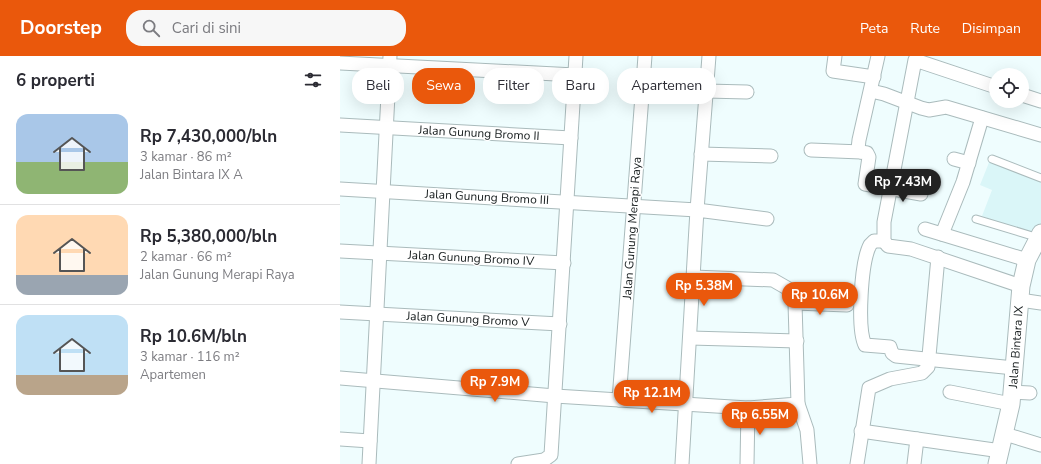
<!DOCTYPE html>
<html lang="id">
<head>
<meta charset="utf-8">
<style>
	body { margin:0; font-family:"Nunito Sans",sans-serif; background:#f7f7f7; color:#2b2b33; height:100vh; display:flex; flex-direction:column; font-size:15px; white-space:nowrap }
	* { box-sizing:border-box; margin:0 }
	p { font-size:13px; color:#7c7c81 }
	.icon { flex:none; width:22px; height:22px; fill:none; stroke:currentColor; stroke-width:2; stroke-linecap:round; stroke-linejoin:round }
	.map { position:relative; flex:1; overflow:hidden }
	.panel { display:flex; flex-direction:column; background:#fff; width:340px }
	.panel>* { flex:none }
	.hud { position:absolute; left:12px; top:12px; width:380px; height:36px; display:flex; gap:8px }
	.fabs { position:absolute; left:649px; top:12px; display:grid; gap:8px }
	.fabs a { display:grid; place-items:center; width:40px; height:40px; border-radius:50%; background:#fff; box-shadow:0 4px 16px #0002; font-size:20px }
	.price { position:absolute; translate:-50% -34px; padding:0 9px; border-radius:14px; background:#ea580c; color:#fff; font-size:13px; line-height:26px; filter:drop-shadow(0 1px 2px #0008) }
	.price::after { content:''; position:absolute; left:50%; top:24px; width:12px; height:9px; margin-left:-6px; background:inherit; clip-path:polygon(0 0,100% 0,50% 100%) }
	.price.on { background:#222; color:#fff }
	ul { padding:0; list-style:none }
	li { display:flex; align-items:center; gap:12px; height:100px; padding:0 16px }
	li+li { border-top:1px solid #e1e1e2 }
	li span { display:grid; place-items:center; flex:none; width:112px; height:80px; border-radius:12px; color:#555 }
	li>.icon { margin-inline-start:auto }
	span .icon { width:48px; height:48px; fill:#fffc; stroke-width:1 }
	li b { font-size:17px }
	h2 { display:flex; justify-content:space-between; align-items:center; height:48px; padding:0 16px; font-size:17px }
	.pill { padding:0 14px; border-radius:16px; background:#fff; box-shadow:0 4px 16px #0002; font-size:14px; line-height:36px }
	.pill.on { background:#ea580c; color:#fff }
	header { display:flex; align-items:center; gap:24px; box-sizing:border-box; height:56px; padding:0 20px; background:#ea580c; color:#fff }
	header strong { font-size:19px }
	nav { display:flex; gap:22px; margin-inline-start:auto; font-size:14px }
	.search { width:280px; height:36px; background:#f7f7f7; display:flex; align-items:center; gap:10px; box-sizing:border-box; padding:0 14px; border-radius:16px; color:#7c7c81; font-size:15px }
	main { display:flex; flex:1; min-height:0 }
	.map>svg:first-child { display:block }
	.built { fill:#daf6f8 }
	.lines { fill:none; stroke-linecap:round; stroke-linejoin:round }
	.service-casing { stroke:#aabbbc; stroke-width:9 }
	.minor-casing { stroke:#aabbbc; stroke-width:15 }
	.tertiary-casing { stroke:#aabbbc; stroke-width:19 }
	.service { stroke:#fff; stroke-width:7 }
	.minor { stroke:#fff; stroke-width:13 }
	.tertiary { stroke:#fff; stroke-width:17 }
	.labels { text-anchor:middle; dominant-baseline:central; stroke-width:3; stroke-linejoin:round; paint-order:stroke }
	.street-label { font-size:12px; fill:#151b1c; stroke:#fff }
</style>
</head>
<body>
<header>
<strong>Doorstep</strong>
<div class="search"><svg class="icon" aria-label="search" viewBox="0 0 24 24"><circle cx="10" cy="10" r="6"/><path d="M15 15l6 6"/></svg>Cari di sini</div>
<nav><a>Peta</a><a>Rute</a><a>Disimpan</a></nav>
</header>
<main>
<section class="panel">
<h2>6 properti<svg class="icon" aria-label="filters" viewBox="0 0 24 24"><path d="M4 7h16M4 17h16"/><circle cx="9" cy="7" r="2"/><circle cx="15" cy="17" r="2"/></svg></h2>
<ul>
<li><span style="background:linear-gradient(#a9c7e8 60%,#8fb573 0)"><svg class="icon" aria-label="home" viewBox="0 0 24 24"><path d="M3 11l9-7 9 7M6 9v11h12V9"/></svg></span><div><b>Rp 7,430,000/bln</b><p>3 kamar · 86 m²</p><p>Jalan Bintara IX A</p></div></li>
<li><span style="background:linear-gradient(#ffd9b3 75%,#9aa5b1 0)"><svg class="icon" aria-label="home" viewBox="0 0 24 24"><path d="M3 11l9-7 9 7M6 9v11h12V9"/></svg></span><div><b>Rp 5,380,000/bln</b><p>2 kamar · 66 m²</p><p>Jalan Gunung Merapi Raya</p></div></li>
<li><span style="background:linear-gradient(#bfe0f5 75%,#b9a48a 0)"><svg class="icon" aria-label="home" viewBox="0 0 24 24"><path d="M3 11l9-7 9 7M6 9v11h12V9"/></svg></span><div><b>Rp 10.6M/bln</b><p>3 kamar · 116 m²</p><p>Apartemen</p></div></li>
</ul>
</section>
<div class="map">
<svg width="701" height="408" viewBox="0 0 701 408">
	<rect width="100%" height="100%" fill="#effdfe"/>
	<path class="built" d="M 650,104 L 701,123 L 701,168 L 696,180 L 642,160 L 652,134 L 640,129 Z"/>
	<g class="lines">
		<defs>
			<g id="service">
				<path d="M 652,103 L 701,122"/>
				<path d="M 636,163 L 699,182"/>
			</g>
			<g id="minor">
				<path d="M 495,0 L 493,15 L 534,21"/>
				<path d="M 538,0 L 519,84 L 518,93 L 521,96 L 527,97 L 529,101 L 525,128 L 581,138"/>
				<path d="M 0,7 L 235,19"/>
				<path d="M 656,31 L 575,4 L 544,166 L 544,185 L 548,190 L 571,193 L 681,230"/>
				<path d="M 366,35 L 407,36"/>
				<path d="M 531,35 L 544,38 L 581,52 L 589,54 L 606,51 L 701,79"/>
				<path d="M 682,39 L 701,45"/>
				<path d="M 0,69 L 231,82"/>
				<path d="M 471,94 L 521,96"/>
				<path d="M 361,98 L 431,100"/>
				<path d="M 614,103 L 629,107"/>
				<path d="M 0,133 L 357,154 L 369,0"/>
				<path d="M 585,173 L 687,204"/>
				<path d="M 602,178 L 623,126 L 642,62"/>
				<path d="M 544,185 L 534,185 L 530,189 C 521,206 517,272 525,289 L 550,291 L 552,297 L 556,300 L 674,312"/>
				<path d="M 0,195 L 224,207"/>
				<path d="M 680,244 L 701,247"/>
				<path d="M 455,247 L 507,249"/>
				<path d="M 0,256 L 220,268"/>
				<path d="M 350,282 L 457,285"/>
				<path d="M 0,322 L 215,340 L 408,352 L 458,348 L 455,247 L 447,232 L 433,224 L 353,221"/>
				<path d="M 610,336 L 671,348"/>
				<path d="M 673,336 L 690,337"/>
				<path d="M 279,344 L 305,0"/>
				<path d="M 458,348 L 467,374 L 470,408"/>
				<path d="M 521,375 L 661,395"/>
				<path d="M 665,378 L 701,389"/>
				<path d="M 0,383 L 30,385"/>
				<path d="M 29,408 L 50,0"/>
				<path d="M 178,408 L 204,404 L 211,399 L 236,0"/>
				<path d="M 342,408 L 357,154 L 427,163"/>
				<path d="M 407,408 L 408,352"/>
				<path d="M 517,408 L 529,332 L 550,323 L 582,317 L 588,311 L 598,201"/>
				<path d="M 574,408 L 577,383"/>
			</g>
			<path id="tertiary" d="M 657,408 L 671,348 L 681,230 L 687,204 L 701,177"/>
		</defs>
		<use href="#service" class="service-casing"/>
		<use href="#minor" class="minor-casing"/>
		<use href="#tertiary" class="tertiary-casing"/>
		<use href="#service" class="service"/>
		<use href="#minor" class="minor"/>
		<use href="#tertiary" class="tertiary"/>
	</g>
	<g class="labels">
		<g class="street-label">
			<text transform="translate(139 77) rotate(3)">Jalan Gunung Bromo II</text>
			<text transform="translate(147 141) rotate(3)">Jalan Gunung Bromo III</text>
			<text transform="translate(292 172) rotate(-86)">Jalan Gunung Merapi Raya</text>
			<text transform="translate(131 202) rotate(3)">Jalan Gunung Bromo IV</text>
			<text transform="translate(128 263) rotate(3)">Jalan Gunung Bromo V</text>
			<text transform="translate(676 291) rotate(-86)">Jalan Bintara IX</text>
		</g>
	</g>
</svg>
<div class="fabs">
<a><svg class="icon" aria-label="locate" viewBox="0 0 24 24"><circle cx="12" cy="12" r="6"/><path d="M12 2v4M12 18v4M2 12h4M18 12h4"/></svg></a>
</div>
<b class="price on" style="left:563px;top:147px">Rp 7.43M</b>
<b class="price" style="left:364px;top:251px">Rp 5.38M</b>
<b class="price" style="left:480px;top:260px">Rp 10.6M</b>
<b class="price" style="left:155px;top:347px">Rp 7.9M</b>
<b class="price" style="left:312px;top:358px">Rp 12.1M</b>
<b class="price" style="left:420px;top:380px">Rp 6.55M</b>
<div class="hud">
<a class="pill">Beli</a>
<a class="pill on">Sewa</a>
<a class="pill">Filter</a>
<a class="pill">Baru</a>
<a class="pill">Apartemen</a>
</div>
</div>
</main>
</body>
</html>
